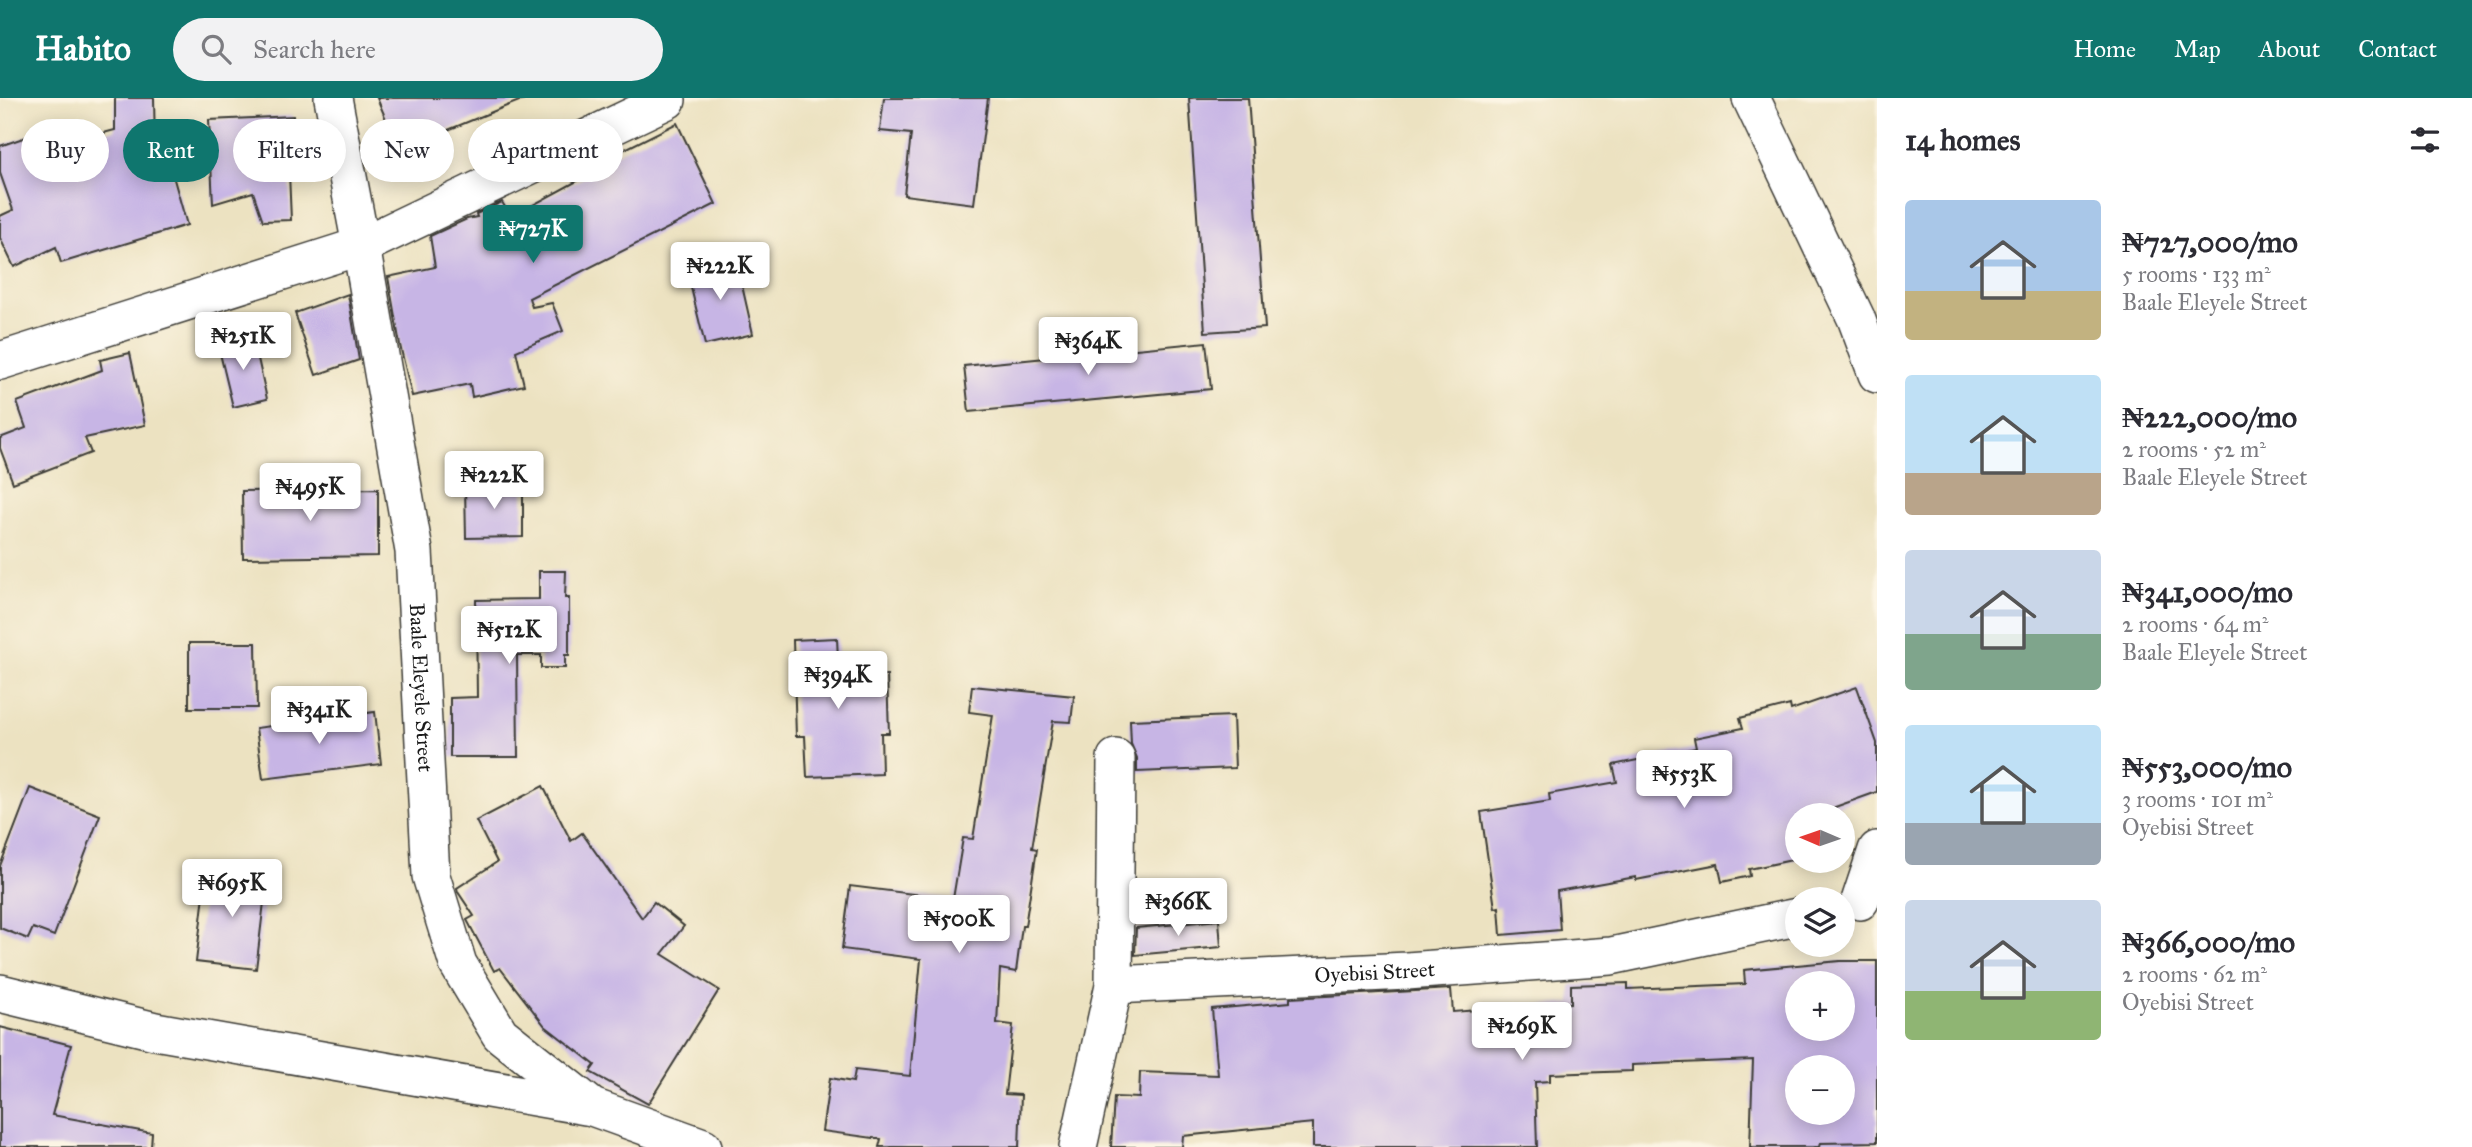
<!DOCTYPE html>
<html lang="en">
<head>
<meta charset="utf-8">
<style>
	body { margin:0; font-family:"IM FELL Great Primer",serif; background:#f2f2f3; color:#2b2b33; height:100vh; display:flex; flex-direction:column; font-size:26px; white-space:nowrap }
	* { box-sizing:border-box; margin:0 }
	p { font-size:23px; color:#7c7c81 }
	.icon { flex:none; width:38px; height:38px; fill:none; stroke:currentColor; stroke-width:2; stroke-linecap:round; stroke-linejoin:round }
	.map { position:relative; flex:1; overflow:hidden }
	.sheet { display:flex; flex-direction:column; background:#fff; width:595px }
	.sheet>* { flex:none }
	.top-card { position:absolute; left:21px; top:21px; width:665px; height:63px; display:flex; gap:14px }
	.needle { width:46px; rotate:272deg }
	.buttons { position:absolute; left:1785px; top:705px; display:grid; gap:14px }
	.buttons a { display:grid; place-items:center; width:70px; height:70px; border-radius:50%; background:#fff; box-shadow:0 4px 18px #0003; font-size:35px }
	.price { position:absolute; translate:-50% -60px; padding:0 16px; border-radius:7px; background:#fff; color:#222; font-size:23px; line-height:46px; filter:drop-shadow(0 2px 4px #0008) }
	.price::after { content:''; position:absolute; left:50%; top:42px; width:21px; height:16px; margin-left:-10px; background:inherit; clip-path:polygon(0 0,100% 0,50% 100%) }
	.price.on { background:#0f766e; color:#fff }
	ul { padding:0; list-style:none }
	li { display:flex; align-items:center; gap:21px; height:175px; padding:0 28px }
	li span { display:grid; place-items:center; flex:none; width:196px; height:140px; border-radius:7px; color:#555 }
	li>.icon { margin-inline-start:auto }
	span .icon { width:84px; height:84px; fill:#fffc; stroke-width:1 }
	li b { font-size:30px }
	h2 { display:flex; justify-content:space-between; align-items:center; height:84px; padding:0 28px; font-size:30px }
	.pill { padding:0 24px; border-radius:32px; background:#fff; box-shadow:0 4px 18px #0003; font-size:24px; line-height:63px }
	.pill.on { background:#0f766e; color:#fff }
	header { display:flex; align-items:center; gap:42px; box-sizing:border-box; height:98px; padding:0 35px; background:#0f766e; color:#fff }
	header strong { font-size:33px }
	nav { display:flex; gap:38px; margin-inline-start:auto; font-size:24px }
	.search { width:490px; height:63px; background:#f2f2f3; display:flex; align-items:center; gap:18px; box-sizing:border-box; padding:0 24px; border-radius:38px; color:#7c7c81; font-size:26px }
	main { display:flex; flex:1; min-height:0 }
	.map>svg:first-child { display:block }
	.building { fill:#c7b5e5; fill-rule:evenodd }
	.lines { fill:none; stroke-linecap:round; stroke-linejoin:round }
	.minor-casing { stroke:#3b3a35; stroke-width:40 }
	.minor { stroke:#fff; stroke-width:37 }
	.labels { text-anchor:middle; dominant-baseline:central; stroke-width:5; stroke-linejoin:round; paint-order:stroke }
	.street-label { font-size:21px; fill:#1c1c1c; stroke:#fcf5e5 }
</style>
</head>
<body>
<header>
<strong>Habito</strong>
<div class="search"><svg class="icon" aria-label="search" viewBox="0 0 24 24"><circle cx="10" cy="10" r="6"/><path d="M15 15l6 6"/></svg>Search here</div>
<nav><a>Home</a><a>Map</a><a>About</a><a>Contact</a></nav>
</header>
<main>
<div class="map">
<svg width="1877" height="1049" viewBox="0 0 1877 1049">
	<rect width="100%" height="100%" fill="#fcf5e5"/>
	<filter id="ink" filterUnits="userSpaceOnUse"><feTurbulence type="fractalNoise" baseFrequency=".0143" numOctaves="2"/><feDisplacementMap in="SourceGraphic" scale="14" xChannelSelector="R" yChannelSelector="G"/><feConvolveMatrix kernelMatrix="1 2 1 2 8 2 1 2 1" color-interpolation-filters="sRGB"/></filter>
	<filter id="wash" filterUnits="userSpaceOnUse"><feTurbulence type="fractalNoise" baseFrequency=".00686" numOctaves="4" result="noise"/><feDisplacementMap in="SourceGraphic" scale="28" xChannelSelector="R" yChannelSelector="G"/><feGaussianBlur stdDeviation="1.57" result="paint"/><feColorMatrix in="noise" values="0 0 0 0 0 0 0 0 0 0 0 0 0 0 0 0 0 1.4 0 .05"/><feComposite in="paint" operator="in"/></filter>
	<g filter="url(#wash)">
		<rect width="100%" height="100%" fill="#ece2c1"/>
		<g id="blocks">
			<g class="building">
				<path d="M 115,0 L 154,0 L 155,49 L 164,46 L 187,127 L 61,165 L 56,149 L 14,169 L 0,140 L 0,118 L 13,112 L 0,75 L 0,48 L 52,30 L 58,47 L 115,32 Z"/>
				<path d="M 377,0 L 524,0 L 524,1 L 399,52 Z"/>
				<path d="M 884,0 L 988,0 L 974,106 L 904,97 L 911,36 L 880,33 Z"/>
				<path d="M 1189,0 L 1248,0 L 1265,230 L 1205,234 Z"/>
				<path d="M 293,18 L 295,74 L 289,75 L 291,122 L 263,123 L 253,94 L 213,106 L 209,22 Z"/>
				<path d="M 677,25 L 716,106 L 529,200 L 532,209 L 552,205 L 563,233 L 516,253 L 524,287 L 472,299 L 470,286 L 412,298 L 400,247 L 388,179 L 435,169 L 430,138 L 467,121 L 477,119 L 476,116 L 502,104 L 511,119 L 605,68 L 603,62 Z"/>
				<path d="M 736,161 L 753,236 L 705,247 L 687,173 Z"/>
				<path d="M 348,196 L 359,262 L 316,277 L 295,215 Z"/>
				<path d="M 253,238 L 267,301 L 233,309 L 218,247 Z"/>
				<path d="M 1206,244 L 1211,291 L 969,314 L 964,268 Z"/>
				<path d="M 130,255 L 145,327 L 85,340 L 91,355 L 13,385 L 0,350 L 0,340 L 26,330 L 17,304 L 102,272 L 100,262 Z"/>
				<path d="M 523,386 L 523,439 L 466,440 L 465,387 Z"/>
				<path d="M 378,391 L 378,458 L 243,460 L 242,393 Z"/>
				<path d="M 539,473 L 566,473 L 565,500 L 569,500 L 569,557 L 565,557 L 565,570 L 541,570 L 541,557 L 517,557 L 518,659 L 450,659 L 450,600 L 477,599 L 476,502 L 539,501 Z"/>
				<path d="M 837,540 L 838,561 L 862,561 L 862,578 L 887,577 L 889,635 L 881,635 L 882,676 L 807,679 L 805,638 L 796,638 L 793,542 Z"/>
				<path d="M 189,545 L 256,545 L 257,610 L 189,610 Z"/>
				<path d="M 972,588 L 1074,598 L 1071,624 L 1053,623 L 1032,750 L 1037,751 L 1025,828 L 1022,828 L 1016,874 L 1000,871 L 997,925 L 1013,927 L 1005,996 L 1021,997 L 1019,1049 L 879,1049 L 881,1041 L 822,1033 L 830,980 L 853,984 L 855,972 L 910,978 L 921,861 L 842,851 L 850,788 L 953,801 L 963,740 L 973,741 L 993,617 L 969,614 Z"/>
				<path d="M 1857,589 L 1877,645 L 1877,694 L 1810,718 L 1797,718 L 1797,761 L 1749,771 L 1750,778 L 1722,784 L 1718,766 L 1636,782 L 1636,779 L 1557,793 L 1560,832 L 1501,837 L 1499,809 L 1495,810 L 1481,714 L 1550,703 L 1549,696 L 1617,684 L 1613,667 L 1696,650 L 1694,640 L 1743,630 L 1740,620 L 1790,607 L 1791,612 Z"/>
				<path d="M 375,614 L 381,666 L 263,681 L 256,630 Z"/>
				<path d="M 1233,618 L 1235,670 L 1137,674 L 1137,660 L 1131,646 L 1130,622 Z"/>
				<path d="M 543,688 L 571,743 L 582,735 L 642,820 L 654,804 L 684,828 L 662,856 L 719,892 L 648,1006 L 590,974 L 595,967 L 545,928 L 500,870 L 494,873 L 467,822 L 474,818 L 458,794 L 457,790 L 497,764 L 476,723 Z"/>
				<path d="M 30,690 L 100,717 L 54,838 L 33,830 L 28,841 L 0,830 L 0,768 Z"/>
				<path d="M 207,772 L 267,779 L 256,871 L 196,864 Z"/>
				<path d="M 1219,822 L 1221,849 L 1135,857 L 1136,830 Z"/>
				<path d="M 1840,863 L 1877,863 L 1877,1044 L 1820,1045 L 1819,1049 L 1750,1049 L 1753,962 L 1632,967 L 1632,973 L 1550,976 L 1550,983 L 1535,984 L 1537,1049 L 1313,1049 L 1313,1025 L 1183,1038 L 1182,1049 L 1111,1049 L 1114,999 L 1139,1000 L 1140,974 L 1218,977 L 1212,911 L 1290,904 L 1290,900 L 1451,891 L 1453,914 L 1571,905 L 1571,887 L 1628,885 L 1628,891 L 1745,886 L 1744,872 ZM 1797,886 L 1843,886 L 1843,931 L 1797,931 ZM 1797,970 L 1843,970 L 1843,1015 L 1797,1015 Z"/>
				<path d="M 0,929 L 71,947 L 52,1017 L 152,1035 L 151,1049 L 0,1049 Z"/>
			</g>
		</g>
	</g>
	<g filter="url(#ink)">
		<use href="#blocks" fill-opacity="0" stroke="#3b3a35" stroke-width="2"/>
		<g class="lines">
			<defs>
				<g id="minor">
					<path id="s1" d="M 333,0 L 361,148 L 414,453 L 431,778 L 458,866 L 500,936 L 592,1009 L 703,1049"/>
					<path d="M 1751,0 L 1856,220 L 1877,276"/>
					<path d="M 0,263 L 361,148 L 667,2"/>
					<path d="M 1860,803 L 1877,752"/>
					<path id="s2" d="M 1114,887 L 1407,873 L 1611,858 L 1797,819"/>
					<path d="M 0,895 L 155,933 L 586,1008"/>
					<path d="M 1078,1049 L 1114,887 L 1116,660"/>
				</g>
			</defs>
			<use href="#minor" class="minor-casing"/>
			<use href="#minor" class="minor"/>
		</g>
	</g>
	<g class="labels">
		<g class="street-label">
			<text stroke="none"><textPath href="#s1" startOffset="597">Baale Eleyele Street</textPath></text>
			<text stroke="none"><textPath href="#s2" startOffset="261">Oyebisi Street</textPath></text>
		</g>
	</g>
</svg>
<div class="buttons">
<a><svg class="needle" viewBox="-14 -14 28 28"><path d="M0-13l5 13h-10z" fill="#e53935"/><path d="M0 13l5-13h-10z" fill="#7c7c81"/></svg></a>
<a><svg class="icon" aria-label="layers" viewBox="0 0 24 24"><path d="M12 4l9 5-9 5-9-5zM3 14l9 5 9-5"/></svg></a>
<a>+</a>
<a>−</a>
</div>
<b class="price on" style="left:533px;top:167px">₦727K</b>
<b class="price" style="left:720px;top:204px">₦222K</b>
<b class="price" style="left:243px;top:274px">₦251K</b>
<b class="price" style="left:1088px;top:279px">₦364K</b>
<b class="price" style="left:494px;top:413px">₦222K</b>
<b class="price" style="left:310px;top:425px">₦495K</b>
<b class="price" style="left:509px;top:568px">₦512K</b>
<b class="price" style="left:838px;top:613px">₦394K</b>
<b class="price" style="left:319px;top:648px">₦341K</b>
<b class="price" style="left:1684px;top:712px">₦553K</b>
<b class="price" style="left:232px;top:821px">₦695K</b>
<b class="price" style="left:1178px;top:840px">₦366K</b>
<b class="price" style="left:959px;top:857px">₦500K</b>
<b class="price" style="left:1522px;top:964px">₦269K</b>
<div class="top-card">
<a class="pill">Buy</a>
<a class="pill on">Rent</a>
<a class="pill">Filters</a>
<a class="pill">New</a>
<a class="pill">Apartment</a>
</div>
</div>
<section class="sheet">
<h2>14 homes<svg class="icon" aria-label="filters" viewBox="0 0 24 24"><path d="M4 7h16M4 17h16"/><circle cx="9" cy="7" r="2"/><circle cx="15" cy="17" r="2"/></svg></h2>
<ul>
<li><span style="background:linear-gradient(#a9c7e8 65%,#c2b280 0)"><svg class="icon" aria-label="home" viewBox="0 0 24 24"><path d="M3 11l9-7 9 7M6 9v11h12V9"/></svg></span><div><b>₦727,000/mo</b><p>5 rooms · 133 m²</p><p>Baale Eleyele Street</p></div></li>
<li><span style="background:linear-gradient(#bfe0f5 70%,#b9a48a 0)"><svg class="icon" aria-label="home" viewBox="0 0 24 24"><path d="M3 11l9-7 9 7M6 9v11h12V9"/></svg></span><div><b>₦222,000/mo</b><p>2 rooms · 52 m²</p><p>Baale Eleyele Street</p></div></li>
<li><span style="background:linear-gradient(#c9d6e8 60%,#7fa58c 0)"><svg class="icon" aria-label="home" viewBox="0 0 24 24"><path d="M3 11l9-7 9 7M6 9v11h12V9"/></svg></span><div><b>₦341,000/mo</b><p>2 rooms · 64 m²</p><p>Baale Eleyele Street</p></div></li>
<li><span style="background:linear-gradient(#bfe0f5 70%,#9aa5b1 0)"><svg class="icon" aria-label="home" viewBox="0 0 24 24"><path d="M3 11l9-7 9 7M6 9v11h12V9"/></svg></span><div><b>₦553,000/mo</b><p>3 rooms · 101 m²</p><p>Oyebisi Street</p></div></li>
<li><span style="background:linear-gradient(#c9d6e8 65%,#8fb573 0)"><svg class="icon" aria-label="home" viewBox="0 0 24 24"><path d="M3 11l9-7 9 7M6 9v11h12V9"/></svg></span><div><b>₦366,000/mo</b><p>2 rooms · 62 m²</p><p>Oyebisi Street</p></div></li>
</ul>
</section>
</main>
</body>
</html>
